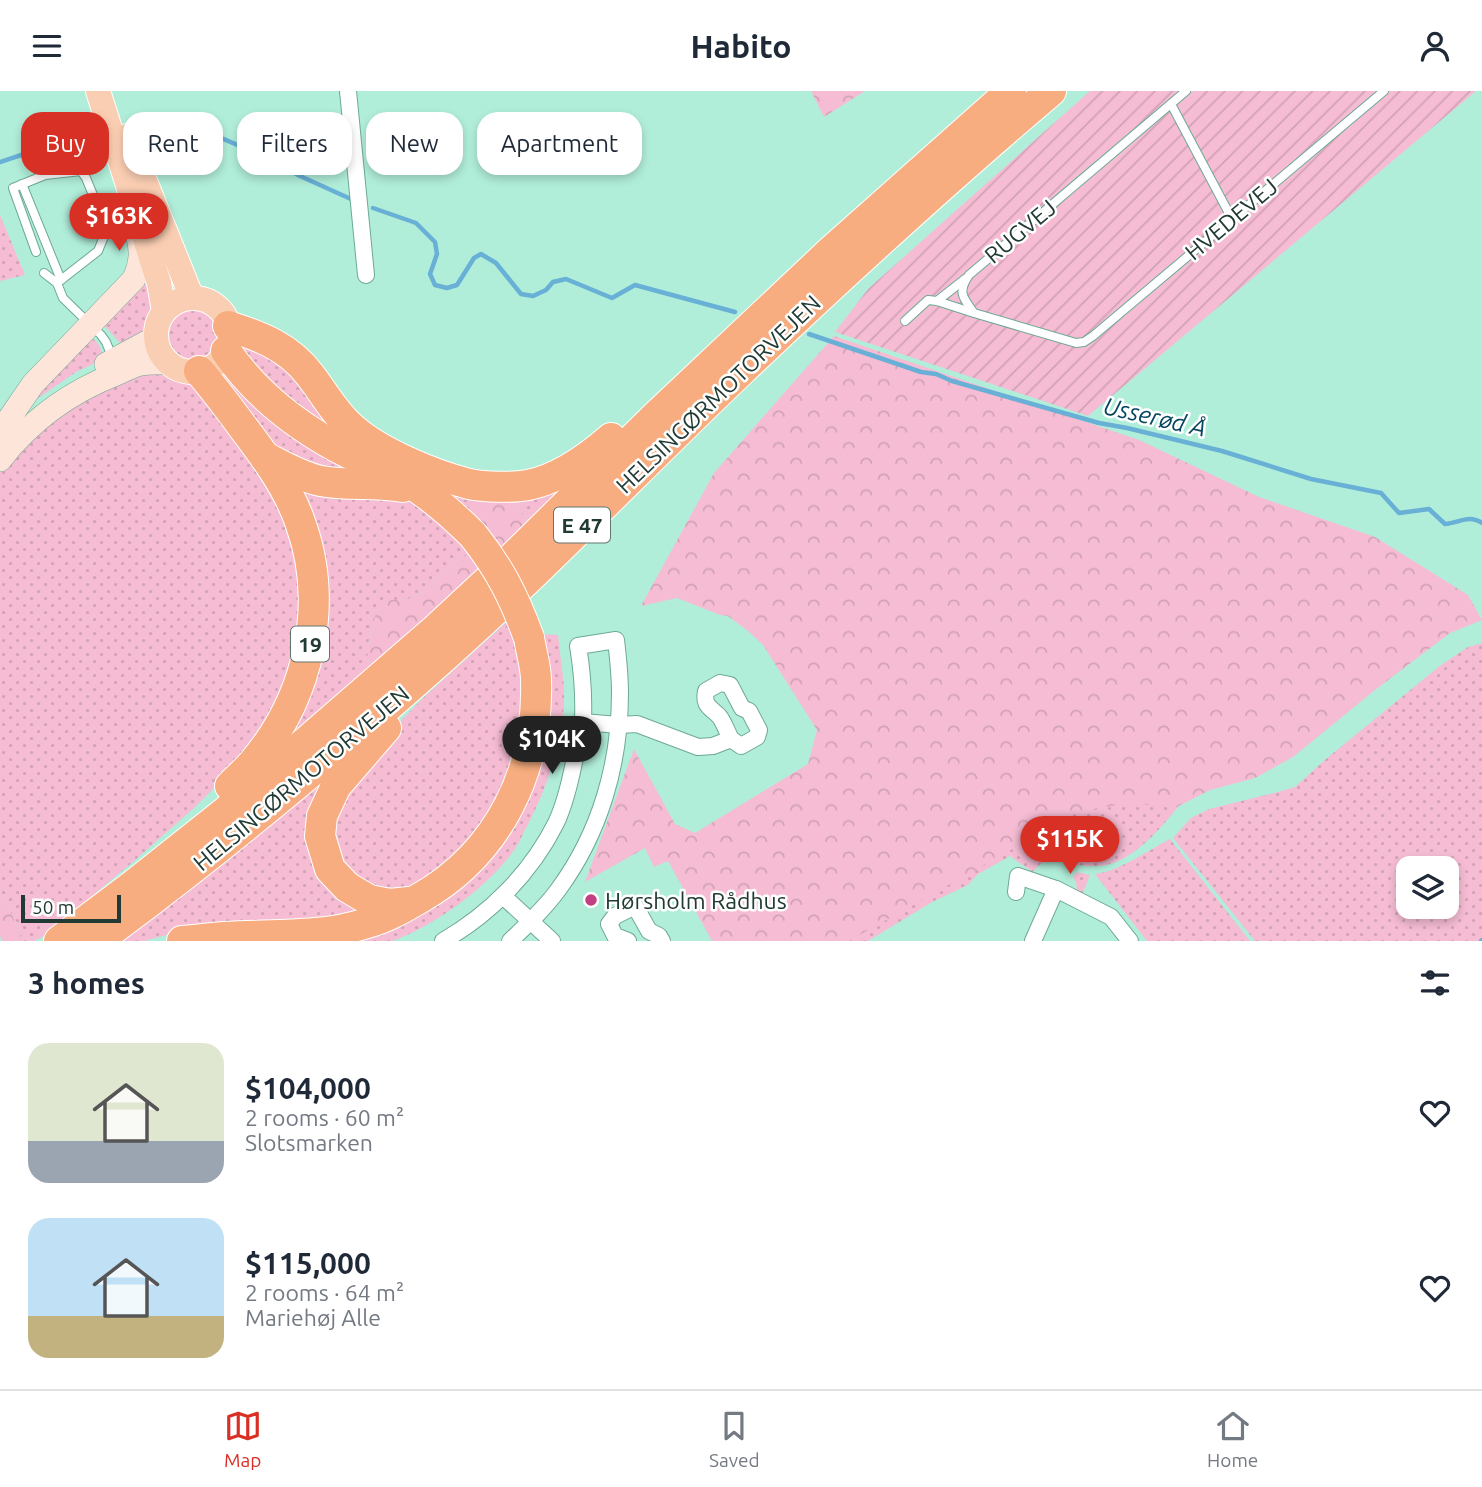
<!DOCTYPE html>
<html lang="en">
<head>
<meta charset="utf-8">
<style>
	body { margin:0; font-family:Ubuntu,sans-serif; background:#f6f6f7; color:#1f2937; height:100vh; display:flex; flex-direction:column; font-size:26px; white-space:nowrap }
	* { box-sizing:border-box; margin:0 }
	p { font-size:23px; color:#747a83 }
	.icon { flex:none; width:38px; height:38px; fill:none; stroke:currentColor; stroke-width:2; stroke-linecap:round; stroke-linejoin:round }
	.map { position:relative; height:850px; overflow:hidden }
	.panel { display:flex; flex-direction:column; background:#fff; flex:1 }
	.panel>* { flex:none }
	.top-card { position:absolute; left:21px; top:21px; width:700px; height:63px; display:flex; gap:14px }
	.tools { position:absolute; left:1396px; top:765px; display:grid; gap:14px }
	.tools a { display:grid; place-items:center; width:63px; height:63px; border-radius:14px; background:#fff; box-shadow:0 4px 10px #0003; font-size:35px }
	.scale { position:absolute; left:21px; bottom:18px; width:100px; box-sizing:border-box; padding-left:7px; border:4px solid #213a33; border-top:0; font-size:19px; line-height:24px; white-space:nowrap; color:#213a33; -webkit-text-stroke:5px #fff; paint-order:stroke }
	.price { position:absolute; translate:-50% -60px; padding:0 16px; border-radius:24px; background:#d93025; color:#fff; font-size:23px; line-height:46px; filter:drop-shadow(0 2px 4px #0008) }
	.price::after { content:''; position:absolute; left:50%; top:42px; width:21px; height:16px; margin-left:-10px; background:inherit; clip-path:polygon(0 0,100% 0,50% 100%) }
	.price.current { background:#222; color:#fff }
	ul { padding:0; list-style:none }
	li { display:flex; align-items:center; gap:21px; height:175px; padding:0 28px }
	li span { display:grid; place-items:center; flex:none; width:196px; height:140px; border-radius:21px; color:#555 }
	li>.icon { margin-inline-start:auto }
	span .icon { width:84px; height:84px; fill:#fffc; stroke-width:1 }
	li b { font-size:30px }
	h2 { display:flex; justify-content:space-between; align-items:center; height:84px; padding:0 28px; font-size:30px }
	.tag { padding:0 24px; border-radius:21px; background:#fff; box-shadow:0 4px 10px #0003; font-size:24px; line-height:63px }
	.tag.current { background:#d93025; color:#fff }
	header { display:flex; justify-content:space-between; align-items:center; height:91px; padding:0 28px; background:#fff; font-size:32px; font-weight:700 }
	.tab-bar { display:flex; justify-content:space-around; align-items:center; height:98px; border-top:2px solid #e0e1e3; background:#fff; font-size:19px; color:#747a83 }
	.tab-bar a { display:grid; justify-items:center; gap:4px }
	.tab-bar .current { color:#d93025 }
	.map>svg:first-child { display:block }
	.grass { fill:url(#grass-dots); fill-rule:evenodd }
	.forest { fill:url(#forest-crowns) }
	.garden { fill:url(#garden-furrows) }
	.lines { fill:none; stroke-linecap:round; stroke-linejoin:round }
	.stream { stroke:#68b0d6; stroke-width:4.5 }
	.lane-casing { stroke:#6da996; stroke-width:10 }
	.street-casing { stroke:#6da996; stroke-width:18 }
	.secondary-casing { stroke:#6da996; stroke-width:24 }
	.primary-casing { stroke:#fff; stroke-width:26 }
	.highway-casing { stroke:#fff; stroke-width:32 }
	.lane { stroke:#fff; stroke-width:8 }
	.street { stroke:#fff; stroke-width:16 }
	.secondary { stroke:#fde6d9; stroke-width:23 }
	.primary { stroke:#faceb2; stroke-width:24 }
	.highway { stroke:#f7ad7f; stroke-width:30 }
	.highway-bridge-casing { stroke:#fff; stroke-width:32; stroke-linecap:butt }
	.highway-bridge { stroke:#f7ad7f; stroke-width:30 }
	.poi-dot { fill:#c33f83; stroke:#fff; stroke-width:2.5 }
	.labels { text-anchor:middle; dominant-baseline:central; stroke-width:5; stroke-linejoin:round; paint-order:stroke }
	.shield { fill:#fff; stroke:#647570; stroke-width:2 }
	.shield-label { font-size:21px; font-weight:bold; fill:#213a33 }
	.street-label { font-size:23px; fill:#213a33; stroke:#fff }
	.poi-label { font-size:23px; fill:#213a33; stroke:#fff; text-anchor:start }
	.water-label { font-size:24px; font-style:italic; fill:#074660; stroke:#fff }
</style>
</head>
<body>
<header><svg class="icon" aria-label="menu" viewBox="0 0 24 24"><path d="M4 6h16M4 12h16M4 18h16"/></svg>Habito<svg class="icon" aria-label="person" viewBox="0 0 24 24"><circle cx="12" cy="8" r="4"/><path d="M4 21q1-7 8-7t8 7"/></svg></header>
<div class="map">
<svg width="1482" height="850" viewBox="0 0 1482 850">
	<defs>
		<pattern id="grass-dots" width="8" height="8" patternUnits="userSpaceOnUse" patternTransform="scale(1.75)"><rect width="8" height="8" fill="#f5bcd3"/><path d="M2 2h.1M6 6h.1" fill="none" stroke="#d2a2b6" stroke-width="1.8" stroke-linecap="round"/></pattern>
		<pattern id="forest-crowns" width="20" height="18" patternUnits="userSpaceOnUse" patternTransform="scale(1.75)"><rect width="20" height="18" fill="#f5bcd3"/><path d="M2 6a3 3 0 1 1 6 0M12 15a3 3 0 1 1 6 0" fill="none" stroke="#d2a2b6"/></pattern>
		<pattern id="garden-furrows" width="10" height="10" patternUnits="userSpaceOnUse" patternTransform="scale(1.75)"><rect width="10" height="10" fill="#f5bcd3"/><path d="M-1 1l2-2M0 10L10 0M9 11l2-2" fill="none" stroke="#d2a2b6"/></pattern>
	</defs>
	<rect width="100%" height="100%" fill="#b1eeda"/>
	<g class="grass">
		<path d="M 0,124 L 25,184 L 0,190 Z"/>
		<path d="M 147,178 L 157,216 L 149,240 L 121,253 L 100,230 Z"/>
		<circle cx="195" cy="244" r="26"/>
		<path d="M 92,247 C 100,252 101,259 104,268 L 76,281 L 34,310 L 24,315 Z"/>
		<path d="M 258,251 L 325,317 L 480,400 L 465,421 L 345,354 L 239,264 L 241,252 Z"/>
		<path d="M 166,280 L 177,289 L 199,293 L 278,403 L 302,475 L 297,571 L 266,635 L 224,687 L 194,717 L 134,770 L 44,845 L 34,850 L 24,850 L 0,799 L 0,381 L 15,361 L 59,321 L 124,287 Z"/>
		<path d="M 224,280 L 367,386 L 284,368 L 215,285 Z"/>
		<path d="M 577,380 L 531,434 L 506,403 Z"/>
		<path d="M 300,398 L 409,406 L 474,460 L 455,471 L 422,502 L 408,508 L 378,511 C 376,534 360,557 372,580 C 334,604 309,628 280,662 L 298,617 Z"/>
		<path d="M 513,525 L 523,563 L 524,651 L 486,737 L 414,799 L 362,798 L 330,754 L 340,702 L 391,640 L 422,608 Z"/>
		<path d="M 539,543 L 558,544 C 560,566 565,591 564,613 C 561,655 547,697 527,735 C 523,742 520,751 515,758 C 489,795 435,835 392,850 L 316,850 L 500,748 Z"/>
		<path d="M 1482,552 L 1482,850 L 1255,850 L 1173,747 L 1191,727 L 1209,718 L 1278,701 L 1295,696 L 1326,668 L 1441,574 L 1468,556 ZM 1409,777 L 1447,777 L 1447,816 L 1409,816 Z"/>
		<path d="M 370,644 L 313,729 L 367,825 L 174,842 L 144,850 L 114,850 L 225,772 Z"/>
		<path d="M 1101,710 L 1177,714 L 1177,717 C 1160,738 1137,765 1110,773 C 1099,776 1089,775 1077,774 C 1060,771 1047,762 1033,781 L 1011,766 L 1012,764 L 978,783 L 968,794 L 932,811 L 868,850 L 827,850 L 925,752 Z"/>
		<path d="M 1170,748 L 1250,850 L 1147,850 L 1095,783 C 1122,779 1145,761 1170,748 Z"/>
		<path d="M 1077,781 L 1090,784 L 1082,804 L 1077,801 L 1076,791 L 1073,786 Z"/>
	</g>
	<g class="forest">
		<path d="M 811,0 L 865,0 L 824,26 Z"/>
		<path d="M 834,245 L 1139,349 L 1259,406 L 1375,446 L 1468,504 L 1482,529 L 1450,542 L 1375,599 L 1293,666 L 1255,687 L 1210,699 L 1175,717 L 1132,712 L 1080,720 L 849,850 L 712,850 L 668,770 L 654,776 L 645,757 L 585,791 L 634,658 L 675,733 L 695,742 L 808,673 L 817,639 L 763,554 L 748,540 L 728,525 L 720,524 L 677,507 L 641,515 L 714,382 Z"/>
		<path d="M 480,400 L 506,403 L 531,434 L 503,463 L 465,421 L 470,408 Z"/>
		<path d="M 474,460 L 487,479 L 372,580 C 360,557 376,534 378,510 L 408,508 L 422,502 L 455,471 Z"/>
		<path d="M 0,799 L 24,850 L 2,850 L 0,845 Z"/>
	</g>
	<path class="garden" d="M 1090,0 L 1476,0 L 1088,325 L 835,241 L 868,198 Z"/>
	<g class="lines">
		<g class="stream">
			<path d="M 152,42 L 188,39 L 212,43 L 263,65 L 300,85 L 353,109"/>
			<path d="M 0,71 L 42,57 L 73,50"/>
			<path d="M 373,117 L 416,132 L 435,151 L 437,163 L 430,183 L 435,194 L 447,197 L 457,194 L 474,167 L 481,163 L 496,172 L 521,203 L 533,205 L 546,199 L 553,191 L 566,188 L 612,207 L 635,194 L 735,221"/>
			<path d="M 809,243 L 921,281 L 936,283 L 952,290 L 1099,332 L 1127,337 L 1222,360 L 1311,388 L 1381,402 L 1399,422 L 1429,418 L 1445,433 C 1459,432 1469,423 1482,432"/>
			<path d="M 1481,850 L 1482,849"/>
		</g>
		<defs>
			<g id="lane">
				<path d="M 1186,0 L 969,184 C 957,201 963,207 974,222 L 1076,252 L 1084,251 L 1093,245 L 1384,0"/>
				<path d="M 1171,13 L 1232,128"/>
				<path d="M 22,93 L 61,189"/>
				<path d="M 36,161 L 13,97 L 45,84 L 81,80"/>
				<path d="M 44,182 L 57,192 L 63,207 L 101,244 L 106,251 L 113,268"/>
				<path d="M 57,192 L 98,160 L 107,138 L 86,87 L 81,80 L 96,70 L 110,53"/>
				<path d="M 937,210 L 965,188"/>
				<path d="M 905,230 L 928,209 L 937,210 L 974,222"/>
			</g>
			<g id="street">
				<path d="M 348,0 L 366,184"/>
				<path d="M 582,631 L 619,634 L 637,633 L 698,656 L 713,655 L 731,648 C 727,641 724,631 719,625 C 710,616 703,615 706,600 L 720,592 L 730,594 L 742,617 L 749,620 L 759,639 L 757,646 L 741,655 L 731,648"/>
				<path d="M 1016,801 L 1018,785 L 1056,798"/>
				<path d="M 503,805 L 552,850"/>
				<path d="M 443,850 C 490,823 531,782 556,732 C 565,713 571,687 575,666 C 578,654 582,641 583,629 C 584,604 582,579 578,555 L 616,549 C 618,566 620,585 620,602 C 620,673 600,742 558,799 C 544,818 527,834 510,850"/>
				<path d="M 628,850 L 615,845 L 609,833 L 615,825 L 635,815 L 649,840 L 659,845 L 662,850"/>
				<path d="M 1033,850 L 1056,798 L 1111,826 L 1130,850"/>
			</g>
			<g id="secondary">
				<path d="M 106,273 L 156,246"/>
				<path d="M 0,341 L 33,293 L 134,188 C 141,171 142,160 137,143"/>
				<path d="M 0,369 C 30,330 70,301 116,283 C 124,280 133,274 141,273 C 150,271 159,273 168,271"/>
			</g>
			<g id="primary">
				<path d="M 98,0 L 159,192 L 164,220"/>
				<path d="M 127,45 L 192,207"/>
				<circle cx="193" cy="244" r="37"/>
			</g>
			<g id="highway">
				<path d="M 228,235 C 260,245 289,256 310,284 C 324,302 335,323 353,338 C 380,362 434,384 469,393 C 484,396 513,397 528,394 C 559,388 588,367 611,347"/>
				<path d="M 226,260 C 256,304 301,338 348,362 C 367,371 389,378 407,390 C 431,405 453,424 473,444"/>
				<path d="M 199,280 C 214,297 228,316 242,335 C 264,364 288,396 300,431 C 330,513 309,606 253,672 C 246,680 238,687 230,695"/>
				<path d="M 265,366 C 283,375 301,386 321,390 C 347,395 376,391 403,396"/>
				<path d="M 386,637 L 336,695 L 322,725 L 320,745 L 330,778 L 347,796 L 369,809 L 390,813 L 409,811"/>
				<path d="M 59,850 L 132,795 L 224,722 L 437,537 L 508,471 L 656,325 L 831,160 L 1011,0"/>
				<path d="M 97,850 C 218,761 333,665 445,565 C 547,474 642,374 741,280 C 842,184 945,90 1051,0"/>
				<path d="M 182,850 C 196,849 211,847 225,846 C 255,844 285,845 315,842 C 332,841 351,837 367,832 C 386,827 403,817 420,807 C 499,762 539,679 536,589 C 536,575 531,560 529,547"/>
			</g>
		</defs>
		<use href="#lane" class="lane-casing"/>
		<use href="#street" class="street-casing"/>
		<use href="#secondary" class="secondary-casing"/>
		<use href="#primary" class="primary-casing"/>
		<use href="#highway" class="highway-casing"/>
		<use href="#lane" class="lane"/>
		<use href="#street" class="street"/>
		<use href="#secondary" class="secondary"/>
		<use href="#primary" class="primary"/>
		<use href="#highway" class="highway"/>
		<defs>
			<path id="highway-bridge" d="M 473,444 C 500,478 514,506 529,547"/>
		</defs>
		<use href="#highway-bridge" class="highway-bridge-casing"/>
		<use href="#highway-bridge" class="highway-bridge"/>
	</g>
	<circle class="poi-dot" cx="591" cy="809" r="7"/>
	<g class="labels">
		<g class="shield">
			<rect x="554" y="416.5" width="56" height="35" rx="5"/>
			<rect x="291" y="535.5" width="38" height="35" rx="5"/>
		</g>
		<g class="shield-label">
			<text x="582" y="434">E 47</text>
			<text x="310" y="553">19</text>
		</g>
		<g class="street-label">
			<text transform="translate(1231 128) rotate(-40)">HVEDEVEJ</text>
			<text transform="translate(1020 140) rotate(-40)">RUGVEJ</text>
			<text transform="translate(718 303) rotate(-44)">HELSINGØRMOTORVEJEN</text>
			<text transform="translate(301 687) rotate(-40)">HELSINGØRMOTORVEJEN</text>
		</g>
		<g class="poi-label">
			<text x="605" y="809">Hørsholm Rådhus</text>
		</g>
		<g class="water-label">
			<text transform="translate(1155 326) rotate(13)">Usserød Å</text>
		</g>
	</g>
</svg>
<div class="tools">
<a><svg class="icon" aria-label="layers" viewBox="0 0 24 24"><path d="M12 4l9 5-9 5-9-5zM3 14l9 5 9-5"/></svg></a>
</div>
<div class="scale">50 m</div>
<b class="price" style="left:119px;top:162px">$163K</b>
<b class="price current" style="left:552px;top:685px">$104K</b>
<b class="price" style="left:1070px;top:785px">$115K</b>
<div class="top-card">
<a class="tag current">Buy</a>
<a class="tag">Rent</a>
<a class="tag">Filters</a>
<a class="tag">New</a>
<a class="tag">Apartment</a>
</div>
</div>
<section class="panel">
<h2>3 homes<svg class="icon" aria-label="filters" viewBox="0 0 24 24"><path d="M4 7h16M4 17h16"/><circle cx="9" cy="7" r="2"/><circle cx="15" cy="17" r="2"/></svg></h2>
<ul>
<li><span style="background:linear-gradient(#dfe7d0 70%,#9aa5b1 0)"><svg class="icon" aria-label="home" viewBox="0 0 24 24"><path d="M3 11l9-7 9 7M6 9v11h12V9"/></svg></span><div><b>$104,000</b><p>2 rooms · 60 m²</p><p>Slotsmarken</p></div><svg class="icon" aria-label="heart" viewBox="0 0 24 24"><path d="M12 20l-8-8c-3-5 5-10 8-4 3-6 11-1 8 4z"/></svg></li>
<li><span style="background:linear-gradient(#bfe0f5 70%,#c2b280 0)"><svg class="icon" aria-label="home" viewBox="0 0 24 24"><path d="M3 11l9-7 9 7M6 9v11h12V9"/></svg></span><div><b>$115,000</b><p>2 rooms · 64 m²</p><p>Mariehøj Alle</p></div><svg class="icon" aria-label="heart" viewBox="0 0 24 24"><path d="M12 20l-8-8c-3-5 5-10 8-4 3-6 11-1 8 4z"/></svg></li>
</ul>
</section>
<nav class="tab-bar">
<a class="current"><svg class="icon" aria-label="map" viewBox="0 0 24 24"><path d="M3 6l6-2 6 2 6-2v14l-6 2-6-2-6 2zM9 4v14M15 6v14"/></svg>Map</a>
<a><svg class="icon" aria-label="saved" viewBox="0 0 24 24"><path d="M7 4h10v16l-5-4-5 4z"/></svg>Saved</a>
<a><svg class="icon" aria-label="home" viewBox="0 0 24 24"><path d="M3 11l9-7 9 7M6 9v11h12V9"/></svg>Home</a>
</nav>
</body>
</html>
